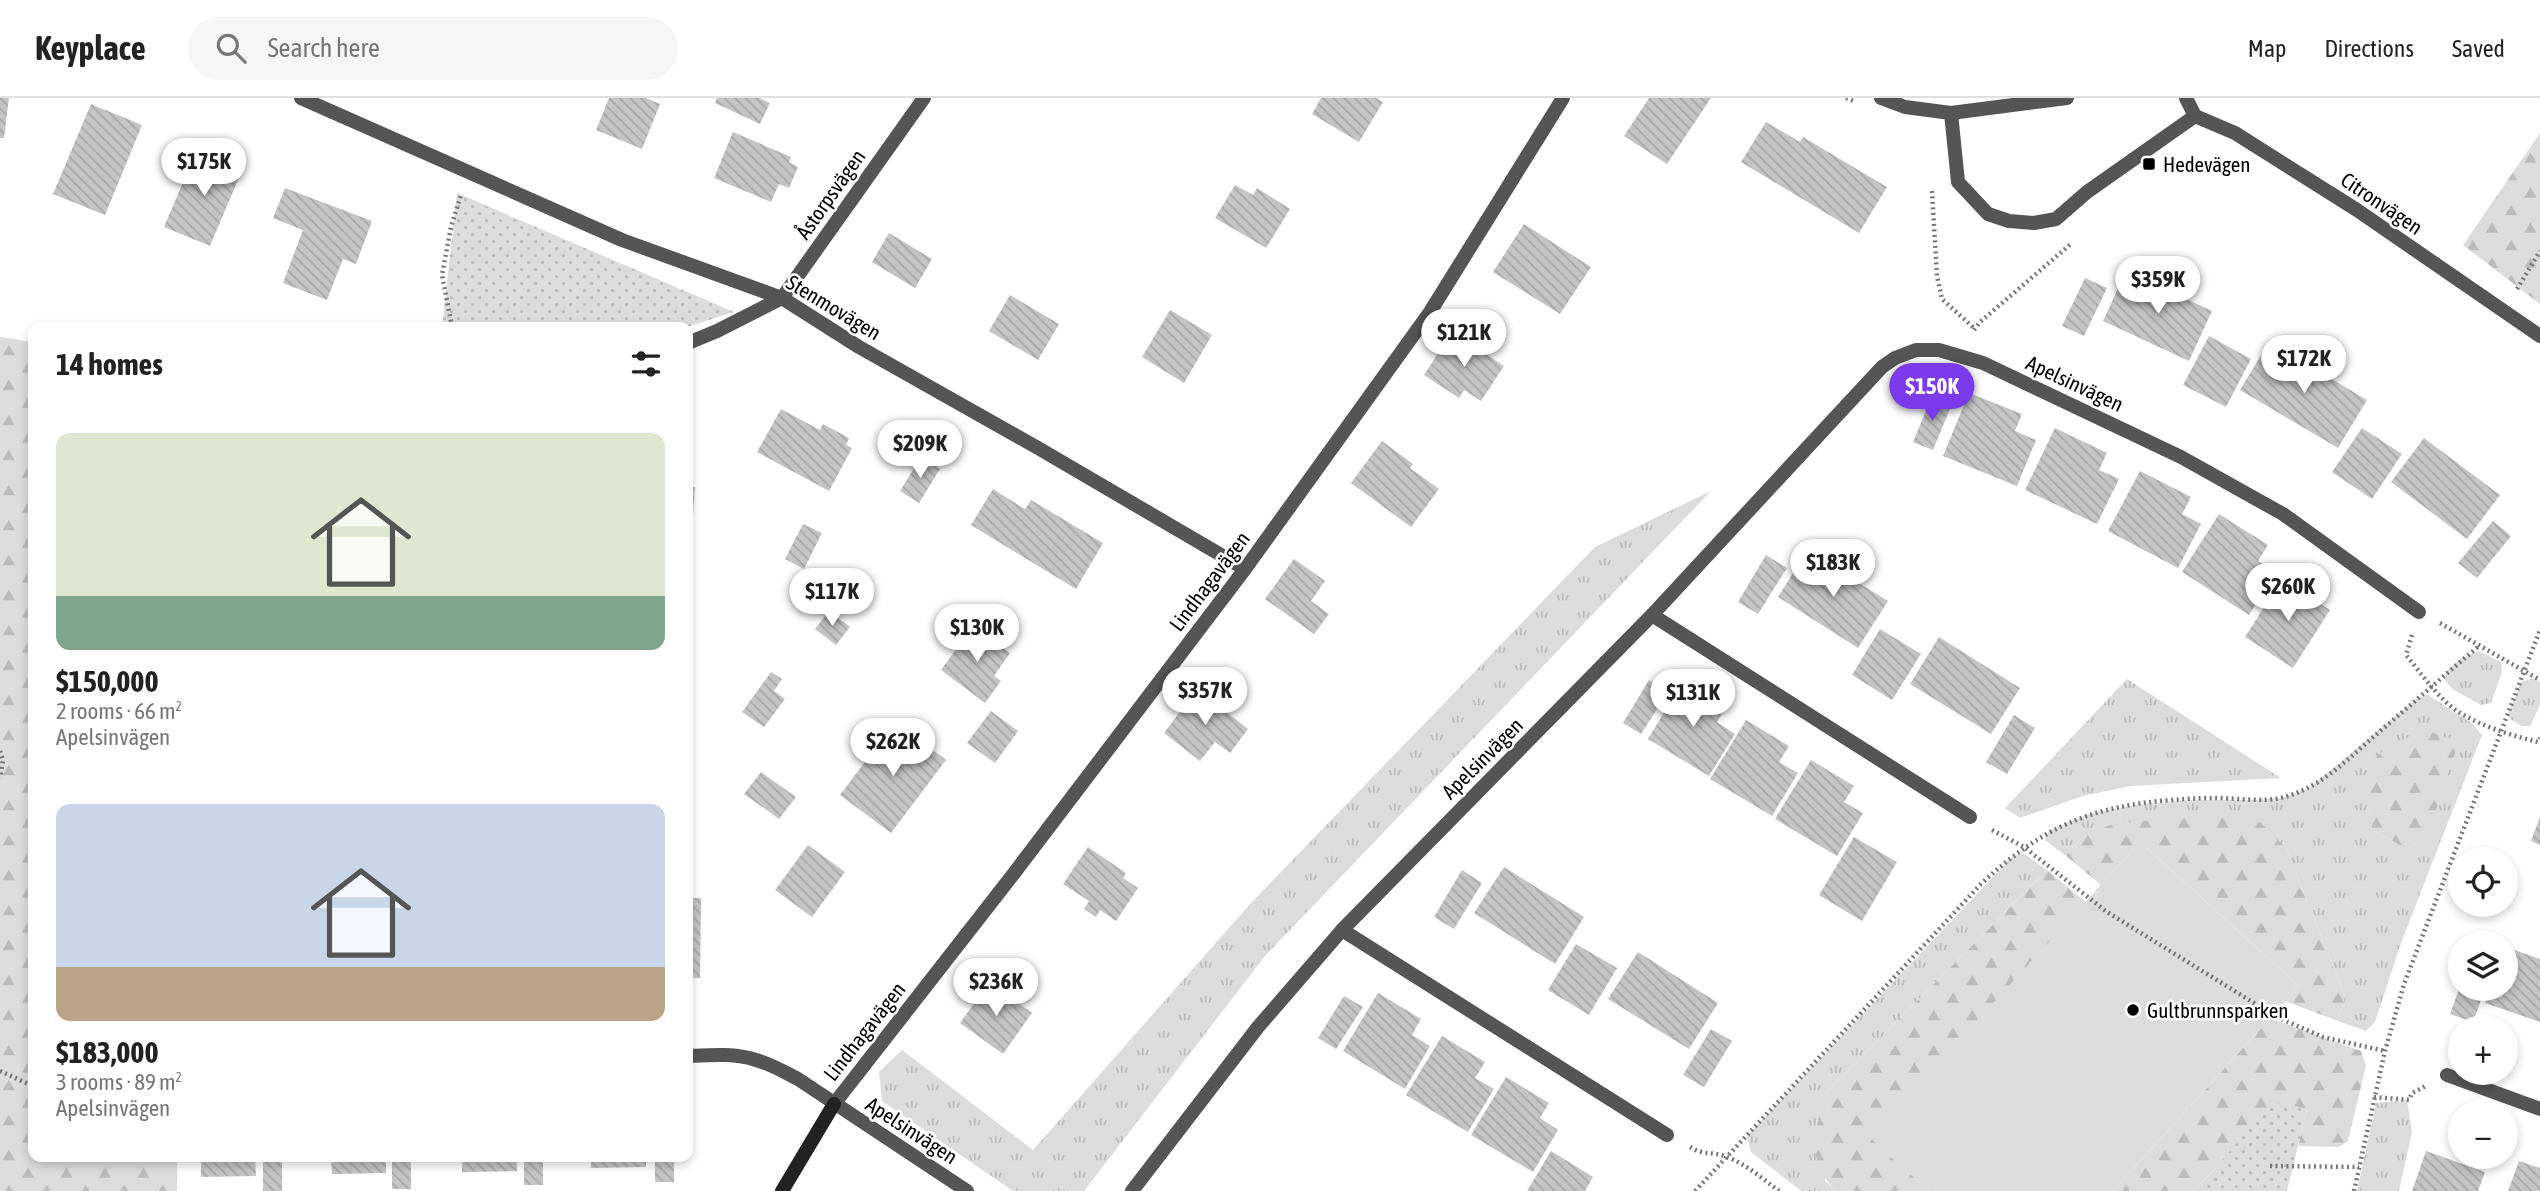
<!DOCTYPE html>
<html lang="en">
<head>
<meta charset="utf-8">
<style>
	body { margin:0; font-family:"Asap Condensed",sans-serif; background:#f6f6f6; color:#222; height:100vh; display:flex; flex-direction:column; font-size:26px; white-space:nowrap }
	* { box-sizing:border-box; margin:0 }
	p { font-size:23px; color:#767676 }
	.icon { flex:none; width:38px; height:38px; fill:none; stroke:currentColor; stroke-width:2; stroke-linecap:round; stroke-linejoin:round }
	.map { position:relative; flex:1; overflow:hidden }
	.drawer { position:absolute; left:28px; top:224px; width:665px; height:840px; display:flex; flex-direction:column; background:#fff; border-radius:14px; box-shadow:0 4px 10px #0003 }
	.drawer>* { flex:none }
	.fabs { position:absolute; left:2448px; top:749px; display:grid; gap:14px }
	.fabs a { display:grid; place-items:center; width:70px; height:70px; border-radius:50%; background:#fff; box-shadow:0 4px 10px #0003; font-size:35px }
	.price { position:absolute; translate:-50% -60px; padding:0 16px; border-radius:24px; background:#fff; color:#222; font-size:23px; line-height:46px; filter:drop-shadow(0 2px 4px #0008) }
	.price::after { content:''; position:absolute; left:50%; top:42px; width:21px; height:16px; margin-left:-10px; background:inherit; clip-path:polygon(0 0,100% 0,50% 100%) }
	.price.active { background:#7c3aed; color:#fff }
	ul { padding:0; list-style:none }
	li { display:grid; align-content:center; gap:14px; height:371px; padding:0 28px }
	li span { display:grid; place-items:center; height:217px; border-radius:14px; color:#555 }
	li>.icon { margin-inline-start:auto }
	span .icon { width:126px; height:126px; fill:#fffc; stroke-width:1 }
	li b { font-size:30px }
	h2 { display:flex; justify-content:space-between; align-items:center; height:84px; padding:0 28px; font-size:30px }
	header { display:flex; align-items:center; gap:42px; box-sizing:border-box; height:98px; padding:0 35px; background:#fff; border-bottom:2px solid #e0e0e0 }
	header strong { font-size:33px }
	nav { display:flex; gap:38px; margin-inline-start:auto; font-size:24px }
	.search { width:490px; height:63px; background:#f6f6f6; display:flex; align-items:center; gap:18px; box-sizing:border-box; padding:0 24px; border-radius:38px; color:#767676; font-size:26px }
	.map>svg:first-child { display:block }
	.grass { fill:url(#grass-tufts); fill-rule:evenodd }
	.forest { fill:url(#forest-firs) }
	.park { fill:url(#park-dots) }
	.pitch { fill:#dcdcdc }
	.building { fill:url(#building-back-hatch) }
	.lines { fill:none; stroke-linecap:round; stroke-linejoin:round }
	.path { stroke:#777; stroke-width:4.5; stroke-dasharray:2 3.5; stroke-linecap:butt }
	.lane { stroke:#555; stroke-width:14 }
	.street { stroke:#555; stroke-width:14 }
	.secondary { stroke:#222; stroke-width:14 }
	.poi-dot { fill:#000; stroke:#fff; stroke-width:2.5 }
	.labels { text-anchor:middle; dominant-baseline:central; stroke-width:5; stroke-linejoin:round; paint-order:stroke }
	.poi-label { font-size:21px; fill:#000; stroke:#fff; text-anchor:start }
	.street-label { font-size:21px; fill:#000; stroke:#fff }
</style>
</head>
<body>
<header>
<strong>Keyplace</strong>
<div class="search"><svg class="icon" aria-label="search" viewBox="0 0 24 24"><circle cx="10" cy="10" r="6"/><path d="M15 15l6 6"/></svg>Search here</div>
<nav><a>Map</a><a>Directions</a><a>Saved</a></nav>
</header>
<div class="map">
<svg width="2540" height="1093" viewBox="0 0 2540 1093">
	<defs>
		<pattern id="grass-tufts" width="24" height="20" patternUnits="userSpaceOnUse" patternTransform="scale(1.75)"><rect width="24" height="20" fill="#dcdcdc"/><path d="M3 7l-1-3M5 7V3M7 7l1-3M15 17l-1-3M17 17v-4M19 17l1-3" fill="none" stroke="#bbb"/></pattern>
		<pattern id="forest-firs" width="22" height="20" patternUnits="userSpaceOnUse" patternTransform="scale(1.75)"><rect width="22" height="20" fill="#dcdcdc"/><path d="M5 1l3.5 6h-7zM16 11l3.5 6h-7z" fill="#bbb"/></pattern>
		<pattern id="park-dots" width="8" height="8" patternUnits="userSpaceOnUse" patternTransform="scale(1.75)"><rect width="8" height="8" fill="#dcdcdc"/><path d="M2 2h.1M6 6h.1" fill="none" stroke="#bbb" stroke-width="1.8" stroke-linecap="round"/></pattern>
		<pattern id="building-back-hatch" width="6" height="6" patternUnits="userSpaceOnUse" patternTransform="scale(1.75)"><rect width="6" height="6" fill="#c4c4c4"/><path d="M-1 5l2 2M0 0l6 6M5-1l2 2" fill="none" stroke="#a7a7a7"/></pattern>
	</defs>
	<rect width="100%" height="100%" fill="#fff"/>
	<g class="grass">
		<path d="M 1711,393 L 1265,858 L 1084,1093 L 1013,1093 L 882,1003 L 879,974 L 902,952 L 1033,1052 L 1251,805 L 1595,449 Z"/>
		<path d="M 2478,553 L 2501,564 L 2502,574 L 2491,605 L 2481,607 L 2452,591 L 2444,581 C 2448,567 2465,558 2478,553 Z"/>
		<path d="M 2532,580 L 2540,584 L 2540,607 L 2530,628 L 2522,628 L 2510,621 L 2509,614 L 2521,584 Z"/>
		<path d="M 2127,581 L 2281,680 L 2130,688 L 2083,698 L 2020,720 L 2005,710 Z"/>
		<path d="M 2428,597 L 2472,625 L 2482,637 L 2401,845 L 2375,924 L 2366,933 L 2338,923 L 2345,898 L 2286,750 L 2085,737 L 2065,757 L 2045,742 L 2049,733 L 2089,716 L 2134,707 L 2191,702 L 2251,702 L 2280,700 L 2308,691 L 2416,601 ZM 2367,698 L 2429,732 L 2413,748 L 2402,748 L 2372,732 Z"/>
		<path d="M 2023,755 L 2047,772 L 1825,996 L 1825,1083 L 1837,1093 L 1801,1093 L 1751,1054 L 1747,1038 L 2012,759 Z"/>
		<path d="M 2407,1002 L 2412,1034 L 2399,1093 L 2357,1093 L 2376,1005 Z"/>
	</g>
	<g class="forest">
		<path d="M 2540,35 L 2540,206 L 2463,147 Z"/>
		<path d="M 0,239 L 33,244 L 33,1059 L 177,1059 L 177,1093 L 0,1093 Z"/>
		<path d="M 2428,633 L 2451,641 L 2455,655 L 2429,733 L 2413,748 L 2402,748 L 2372,732 C 2370,716 2365,698 2366,682 C 2368,652 2404,640 2428,633 Z"/>
		<path d="M 2208,717 L 2250,720 L 2262,726 L 2286,750 L 2345,898 L 2338,923 L 2285,903 L 2299,888 L 2140,744 L 2101,787 L 2065,757 L 2085,737 L 2113,726 Z"/>
		<path d="M 2047,772 L 2086,804 L 1871,1040 L 1929,1093 L 1837,1093 C 1805,1066 1815,1031 1825,996 Z"/>
		<path d="M 2270,920 L 2361,953 L 2366,967 L 2348,1043 L 2339,1049 L 2298,1048 L 2307,1011 L 2215,1071 L 2193,1093 L 2113,1093 Z"/>
	</g>
	<g class="park">
		<path d="M 457,95 L 734,214 L 687,229 L 442,229 Z"/>
		<path d="M 2282,1005 L 2307,1011 L 2287,1093 L 2193,1093 L 2215,1071 L 2268,1008 Z"/>
	</g>
	<path class="pitch" d="M 2140,744 L 2299,888 L 2113,1093 L 1929,1093 L 1870,1040 Z"/>
	<g class="building">
		<path d="M 0,0 L 9,0 L 4,40 L 0,40 Z"/>
		<path d="M 609,0 L 646,0 L 660,6 L 642,51 L 596,32 Z"/>
		<path d="M 717,0 L 759,0 L 770,5 L 760,26 L 715,5 Z"/>
		<path d="M 1321,0 L 1376,0 L 1383,4 L 1359,44 L 1312,16 Z"/>
		<path d="M 1649,0 L 1711,0 L 1667,66 L 1624,38 Z"/>
		<path d="M 91,6 L 142,27 L 105,117 L 53,96 Z"/>
		<path d="M 1766,24 L 1800,44 L 1803,39 L 1887,89 L 1859,135 L 1741,64 Z"/>
		<path d="M 733,34 L 791,59 L 789,64 L 798,69 L 789,90 L 779,86 L 771,104 L 714,80 Z"/>
		<path d="M 197,51 L 243,70 L 210,148 L 164,129 Z"/>
		<path d="M 1235,87 L 1253,97 L 1257,90 L 1290,111 L 1266,150 L 1215,120 Z"/>
		<path d="M 285,90 L 372,123 L 356,166 L 343,161 L 327,202 L 283,185 L 303,132 L 273,120 Z"/>
		<path d="M 1524,126 L 1591,169 L 1560,216 L 1493,174 Z"/>
		<path d="M 889,135 L 932,161 L 915,190 L 872,164 Z"/>
		<path d="M 2126,173 L 2212,213 L 2189,263 L 2103,223 Z"/>
		<path d="M 2085,180 L 2107,190 L 2084,238 L 2062,228 Z"/>
		<path d="M 1010,197 L 1059,226 L 1038,262 L 989,233 Z"/>
		<path d="M 1170,212 L 1212,237 L 1184,285 L 1142,259 Z"/>
		<path d="M 1452,234 L 1504,268 L 1481,303 L 1464,292 L 1459,300 L 1424,277 Z"/>
		<path d="M 2209,238 L 2251,261 L 2226,309 L 2183,287 Z"/>
		<path d="M 2269,244 L 2367,302 L 2338,350 L 2240,292 Z"/>
		<path d="M 1969,295 L 2022,316 L 2015,333 L 2036,342 L 2017,388 L 1943,358 Z"/>
		<path d="M 1932,298 L 1952,306 L 1933,352 L 1913,344 Z"/>
		<path d="M 781,311 L 820,332 L 823,326 L 849,340 L 846,347 L 852,350 L 829,393 L 757,354 Z"/>
		<path d="M 2055,330 L 2107,355 L 2099,372 L 2119,381 L 2097,426 L 2025,392 Z"/>
		<path d="M 2362,330 L 2402,356 L 2372,401 L 2332,374 Z"/>
		<path d="M 2424,340 L 2500,397 L 2467,441 L 2391,384 Z"/>
		<path d="M 1382,343 L 1413,366 L 1410,370 L 1439,391 L 1411,429 L 1351,385 Z"/>
		<path d="M 921,359 L 940,371 L 919,405 L 900,393 Z"/>
		<path d="M 2140,373 L 2191,399 L 2182,416 L 2201,426 L 2178,470 L 2108,433 Z"/>
		<path d="M 688,389 L 695,389 L 692,432 L 688,432 Z"/>
		<path d="M 993,391 L 1025,411 L 1031,402 L 1103,445 L 1076,491 L 971,427 Z"/>
		<path d="M 2219,416 L 2268,447 L 2258,463 L 2276,475 L 2249,517 L 2182,474 Z"/>
		<path d="M 2493,423 L 2511,438 L 2477,480 L 2458,465 Z"/>
		<path d="M 803,426 L 822,435 L 804,471 L 785,461 Z"/>
		<path d="M 1807,453 L 1888,503 L 1858,550 L 1778,499 Z"/>
		<path d="M 1766,457 L 1787,470 L 1758,516 L 1738,504 Z"/>
		<path d="M 1294,461 L 1325,483 L 1311,503 L 1329,516 L 1314,536 L 1265,501 Z"/>
		<path d="M 2282,481 L 2330,512 L 2293,570 L 2245,539 Z"/>
		<path d="M 829,513 L 850,529 L 836,547 L 815,531 Z"/>
		<path d="M 973,528 L 1010,555 L 994,578 L 1001,583 L 985,605 L 941,572 Z"/>
		<path d="M 1880,531 L 1921,556 L 1892,602 L 1852,577 Z"/>
		<path d="M 1939,539 L 2020,590 L 1991,636 L 1910,586 Z"/>
		<path d="M 771,574 L 782,581 L 774,593 L 785,601 L 764,629 L 742,614 Z"/>
		<path d="M 1649,582 L 1668,594 L 1641,636 L 1623,625 Z"/>
		<path d="M 1683,583 L 1726,609 L 1717,624 L 1735,636 L 1709,678 L 1648,641 Z"/>
		<path d="M 1197,591 L 1248,631 L 1230,655 L 1215,644 L 1200,663 L 1164,635 Z"/>
		<path d="M 991,613 L 1018,633 L 995,665 L 967,645 Z"/>
		<path d="M 2014,617 L 2035,630 L 2007,676 L 1986,664 Z"/>
		<path d="M 1746,622 L 1789,648 L 1779,664 L 1798,675 L 1772,718 L 1710,681 Z"/>
		<path d="M 895,624 L 946,662 L 891,735 L 840,697 Z"/>
		<path d="M 1811,662 L 1854,688 L 1844,704 L 1863,715 L 1837,758 L 1775,721 Z"/>
		<path d="M 761,674 L 796,699 L 779,721 L 744,696 Z"/>
		<path d="M 2540,719 L 2540,747 L 2531,743 Z"/>
		<path d="M 1854,739 L 1897,764 L 1862,823 L 1819,797 Z"/>
		<path d="M 808,747 L 845,774 L 812,819 L 775,792 Z"/>
		<path d="M 1088,749 L 1126,775 L 1123,780 L 1138,790 L 1116,823 L 1100,812 L 1096,819 L 1084,811 L 1089,803 L 1063,786 Z"/>
		<path d="M 1504,769 L 1584,819 L 1555,866 L 1474,815 Z"/>
		<path d="M 1462,772 L 1482,785 L 1454,831 L 1434,819 Z"/>
		<path d="M 688,800 L 701,800 L 700,880 L 688,880 Z"/>
		<path d="M 1576,846 L 1617,870 L 1589,917 L 1548,892 Z"/>
		<path d="M 2506,849 L 2540,861 L 2540,924 L 2485,905 L 2490,891 L 2506,891 Z"/>
		<path d="M 1638,854 L 1718,905 L 1689,951 L 1608,901 Z"/>
		<path d="M 989,885 L 1032,915 L 1003,956 L 960,925 Z"/>
		<path d="M 2459,891 L 2485,891 L 2473,924 L 2450,916 Z"/>
		<path d="M 1378,895 L 1421,921 L 1412,937 L 1430,948 L 1405,991 L 1343,953 Z"/>
		<path d="M 1344,898 L 1363,909 L 1336,951 L 1318,940 Z"/>
		<path d="M 1711,931 L 1732,943 L 1704,989 L 1683,977 Z"/>
		<path d="M 1442,938 L 1485,964 L 1475,980 L 1494,991 L 1468,1034 L 1406,997 Z"/>
		<path d="M 1506,979 L 1549,1005 L 1540,1020 L 1558,1032 L 1533,1074 L 1471,1037 Z"/>
		<path d="M 1551,1053 L 1593,1079 L 1585,1093 L 1527,1093 Z"/>
		<path d="M 2426,1053 L 2485,1074 L 2478,1093 L 2412,1093 Z"/>
		<path d="M 201,1059 L 255,1059 L 256,1078 L 201,1079 Z"/>
		<rect x="263" y="1059" width="19" height="34"/>
		<path d="M 331,1059 L 386,1059 L 386,1075 L 332,1076 Z"/>
		<rect x="392" y="1059" width="19" height="32"/>
		<path d="M 462,1059 L 517,1059 L 517,1073 L 462,1074 Z"/>
		<rect x="524" y="1059" width="19" height="28"/>
		<path d="M 591,1059 L 646,1059 L 646,1069 L 591,1070 Z"/>
		<rect x="655" y="1059" width="19" height="25"/>
		<path d="M 2519,1063 L 2540,1070 L 2540,1093 L 2508,1093 Z"/>
	</g>
	<g class="lines">
		<g class="path">
			<path d="M 1846,0 L 1856,4"/>
			<path d="M 1932,93 L 1937,178 L 1942,201 L 1975,231"/>
			<path d="M 2517,191 L 2540,153"/>
			<path d="M 452,229 L 442,177 L 451,129 L 461,97"/>
			<path d="M 1974,232 L 1980,224 L 2072,145"/>
			<path d="M 2440,525 L 2540,582"/>
			<path d="M 2412,537 L 2406,557 C 2421,575 2437,599 2457,613 C 2482,629 2511,637 2538,644 L 2540,640"/>
			<path d="M 0,653 L 3,662 L 0,680"/>
			<path d="M 1992,732 L 2024,749 L 2107,814 L 2275,918 L 2323,939 L 2385,953"/>
			<path d="M 0,973 L 33,988"/>
			<path d="M 2374,999 L 2409,1002 L 2412,995 L 2426,988"/>
			<path d="M 1690,1049 C 1705,1058 1712,1053 1727,1059 C 1746,1066 1763,1081 1779,1093"/>
			<path d="M 2270,1068 L 2359,1069"/>
			<path d="M 1695,1093 L 1981,786 C 2053,718 2111,703 2208,700 C 2234,699 2263,706 2288,698 C 2324,687 2351,658 2379,634 C 2413,605 2446,576 2480,547"/>
			<path d="M 2354,1093 L 2385,953 L 2404,886 L 2540,532"/>
		</g>
		<path class="lane" d="M 1951,15 L 1958,84 L 1988,116 L 2009,123 L 2034,125 L 2056,121 L 2087,94 L 2195,18"/>
		<g class="street">
			<path d="M 301,0 L 622,142 L 782,200 L 859,249 L 1038,350 L 1245,471"/>
			<path d="M 1881,0 L 1905,9 L 1951,15 L 2067,0"/>
			<path d="M 2186,0 L 2195,18 L 2235,35 L 2357,112 L 2540,238"/>
			<path d="M 688,245 L 717,233 L 782,200 L 924,0"/>
			<path d="M 1652,517 L 1970,719"/>
			<path d="M 1342,832 L 1667,1037"/>
			<path d="M 688,958 C 710,957 735,955 756,962 C 771,966 784,974 798,981 L 967,1093"/>
			<path d="M 2447,977 L 2540,1011"/>
			<path d="M 834,1006 L 1015,774 L 1245,471 L 1430,214 L 1563,0"/>
			<path d="M 1132,1093 L 1258,929 L 1342,832 L 1652,517 L 1882,269 L 1895,260 L 1916,252 L 1939,252 L 1983,265 L 2181,359 L 2283,416 L 2419,514"/>
		</g>
		<path class="secondary" d="M 782,1093 L 834,1006"/>
	</g>
	<g class="poi-dot">
		<rect x="2142" y="59" width="14" height="14" rx="3.5"/>
		<circle cx="2133" cy="912" r="7"/>
	</g>
	<g class="labels">
		<g class="poi-label">
			<text x="2163" y="66">Hedevägen</text>
			<text x="2147" y="912">Gultbrunnsparken</text>
		</g>
		<g class="street-label">
			<text transform="translate(830 96) rotate(-55)">Åstorpsvägen</text>
			<text transform="translate(2382 105) rotate(34)">Citronvägen</text>
			<text transform="translate(834 209) rotate(31)">Stenmovägen</text>
			<text transform="translate(2075 285) rotate(25)">Apelsinvägen</text>
			<text transform="translate(1209 483) rotate(-53)">Lindhagavägen</text>
			<text transform="translate(1482 660) rotate(-45)">Apelsinvägen</text>
			<text transform="translate(864 933) rotate(-52)">Lindhagavägen</text>
			<text transform="translate(912 1032) rotate(33)">Apelsinvägen</text>
		</g>
	</g>
</svg>
<div class="fabs">
<a><svg class="icon" aria-label="locate" viewBox="0 0 24 24"><circle cx="12" cy="12" r="6"/><path d="M12 2v4M12 18v4M2 12h4M18 12h4"/></svg></a>
<a><svg class="icon" aria-label="layers" viewBox="0 0 24 24"><path d="M12 4l9 5-9 5-9-5zM3 14l9 5 9-5"/></svg></a>
<a>+</a>
<a>−</a>
</div>
<b class="price" style="left:204px;top:100px">$175K</b>
<b class="price" style="left:2158px;top:218px">$359K</b>
<b class="price" style="left:1464px;top:271px">$121K</b>
<b class="price" style="left:2304px;top:297px">$172K</b>
<b class="price active" style="left:1932px;top:325px">$150K</b>
<b class="price" style="left:920px;top:382px">$209K</b>
<b class="price" style="left:1833px;top:501px">$183K</b>
<b class="price" style="left:2288px;top:525px">$260K</b>
<b class="price" style="left:832px;top:530px">$117K</b>
<b class="price" style="left:977px;top:566px">$130K</b>
<b class="price" style="left:1205px;top:629px">$357K</b>
<b class="price" style="left:1693px;top:631px">$131K</b>
<b class="price" style="left:893px;top:680px">$262K</b>
<b class="price" style="left:996px;top:920px">$236K</b>
<section class="drawer">
<h2>14 homes<svg class="icon" aria-label="filters" viewBox="0 0 24 24"><path d="M4 7h16M4 17h16"/><circle cx="9" cy="7" r="2"/><circle cx="15" cy="17" r="2"/></svg></h2>
<ul>
<li><span style="background:linear-gradient(#dfe7d0 75%,#7fa58c 0)"><svg class="icon" aria-label="home" viewBox="0 0 24 24"><path d="M3 11l9-7 9 7M6 9v11h12V9"/></svg></span><div><b>$150,000</b><p>2 rooms · 66 m²</p><p>Apelsinvägen</p></div></li>
<li><span style="background:linear-gradient(#c9d6e8 75%,#b9a48a 0)"><svg class="icon" aria-label="home" viewBox="0 0 24 24"><path d="M3 11l9-7 9 7M6 9v11h12V9"/></svg></span><div><b>$183,000</b><p>3 rooms · 89 m²</p><p>Apelsinvägen</p></div></li>
</ul>
</section>
</div>
</body>
</html>
